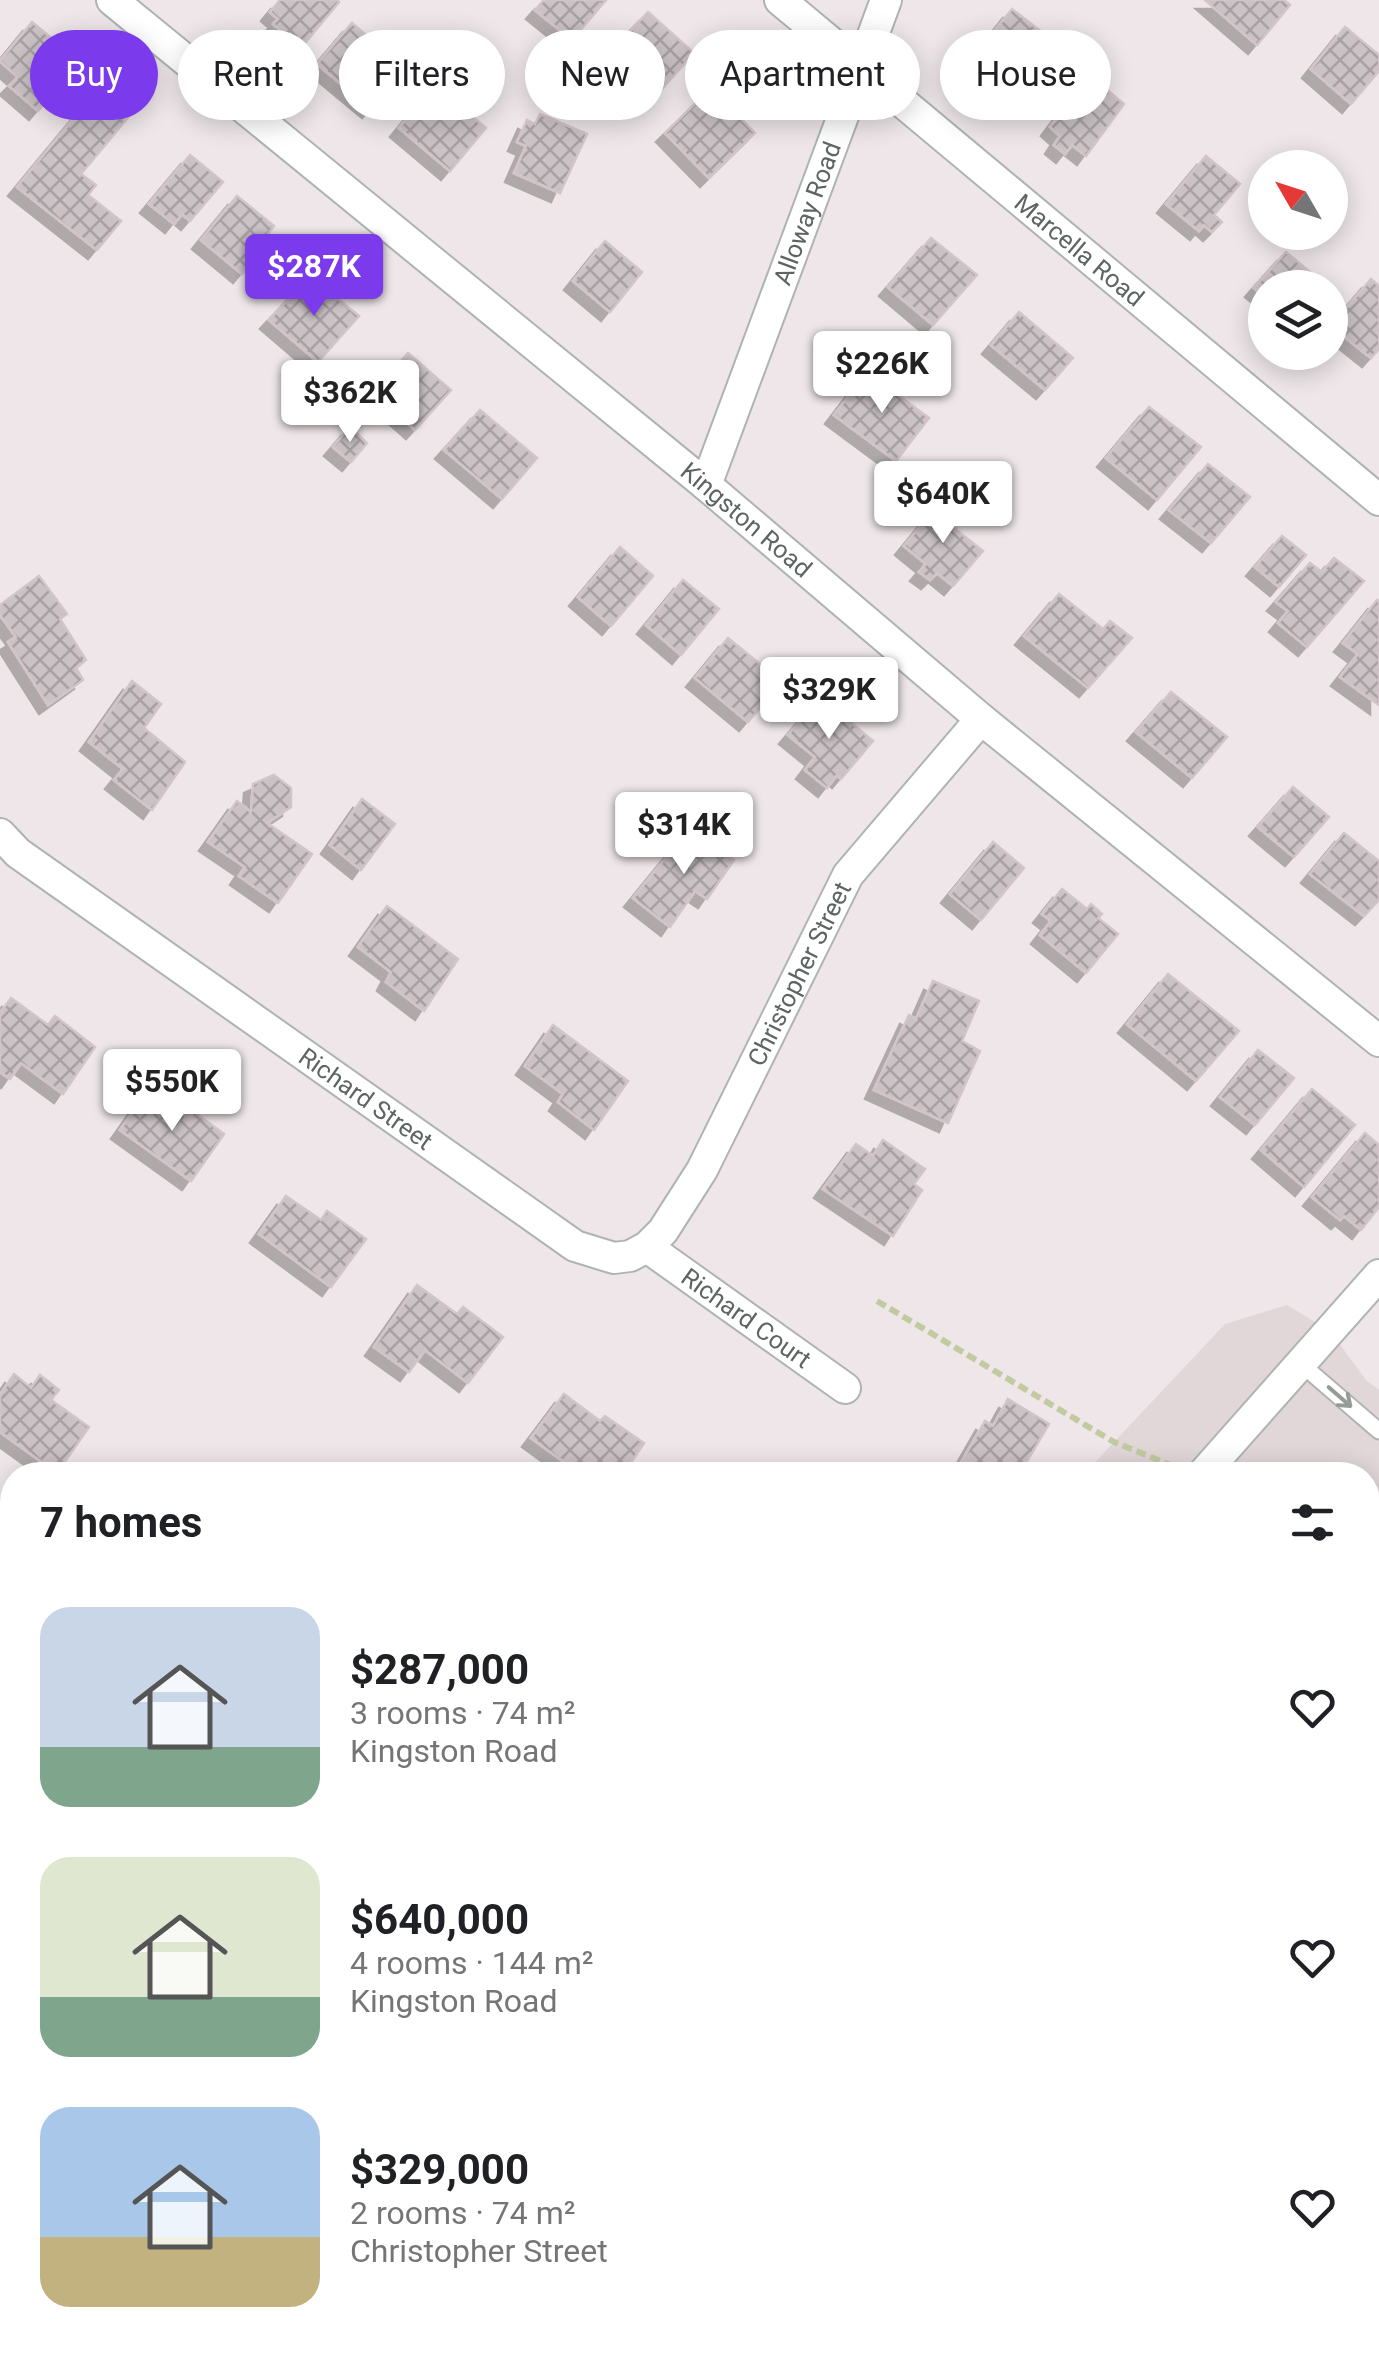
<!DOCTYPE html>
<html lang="en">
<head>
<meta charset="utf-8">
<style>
	body { margin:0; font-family:Roboto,sans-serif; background:#f2f2f2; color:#202124; height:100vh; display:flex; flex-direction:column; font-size:38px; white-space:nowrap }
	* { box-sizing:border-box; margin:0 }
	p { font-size:32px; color:#757577 }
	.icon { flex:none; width:55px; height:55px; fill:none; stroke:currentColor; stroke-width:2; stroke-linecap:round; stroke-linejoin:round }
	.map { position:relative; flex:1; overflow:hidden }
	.details { position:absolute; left:0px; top:1462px; width:1380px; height:892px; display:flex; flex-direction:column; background:#fff; border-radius:40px 40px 0 0; box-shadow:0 5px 25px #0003 }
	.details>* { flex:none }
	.banner { position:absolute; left:30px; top:30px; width:1320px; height:90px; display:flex; gap:20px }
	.needle { width:65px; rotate:309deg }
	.fabs { position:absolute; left:1248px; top:150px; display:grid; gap:20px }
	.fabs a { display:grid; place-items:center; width:100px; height:100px; border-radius:50%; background:#fff; box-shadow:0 5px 25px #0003; font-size:50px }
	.price { position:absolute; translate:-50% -85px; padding:0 22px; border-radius:10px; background:#fff; color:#222; font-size:32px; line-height:65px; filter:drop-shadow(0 2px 5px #0008) }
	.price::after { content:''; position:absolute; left:50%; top:60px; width:30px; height:22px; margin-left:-15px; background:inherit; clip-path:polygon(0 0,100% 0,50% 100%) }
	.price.on { background:#7c3aed; color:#fff }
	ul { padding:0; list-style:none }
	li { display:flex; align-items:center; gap:30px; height:250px; padding:0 40px }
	li span { display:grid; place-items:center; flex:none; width:280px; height:200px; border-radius:30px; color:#555 }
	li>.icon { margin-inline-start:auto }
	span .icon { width:120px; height:120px; fill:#fffc; stroke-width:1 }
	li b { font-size:42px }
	h2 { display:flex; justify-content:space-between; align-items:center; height:120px; padding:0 40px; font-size:42px }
	.tag { padding:0 35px; border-radius:45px; background:#fff; box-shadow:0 5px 25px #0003; font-size:35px; line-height:90px }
	.tag.on { background:#7c3aed; color:#fff }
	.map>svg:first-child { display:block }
	.education { fill:#e1d7d9 }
	.building { fill:url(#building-cross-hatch); stroke:#d3c4ca; stroke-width:2.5; filter:url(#shadow) }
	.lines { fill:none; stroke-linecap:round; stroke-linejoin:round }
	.service-casing { stroke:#aeb4b2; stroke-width:19 }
	.minor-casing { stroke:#aeb4b2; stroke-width:34 }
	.path { stroke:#c1caa1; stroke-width:6; stroke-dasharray:10 5; stroke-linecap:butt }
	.service { stroke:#fff; stroke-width:15 }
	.minor { stroke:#fff; stroke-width:30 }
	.oneway { stroke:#969b98 }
	.labels { text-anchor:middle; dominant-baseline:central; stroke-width:10; stroke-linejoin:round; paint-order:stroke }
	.street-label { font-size:25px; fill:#5d6561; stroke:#fff }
</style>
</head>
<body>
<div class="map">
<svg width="1379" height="2354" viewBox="0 0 1379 2354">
	<defs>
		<pattern id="building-cross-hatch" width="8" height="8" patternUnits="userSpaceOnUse" patternTransform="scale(2.5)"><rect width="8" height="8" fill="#cac2c5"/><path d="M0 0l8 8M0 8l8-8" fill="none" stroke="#a7a1a3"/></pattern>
		<filter id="shadow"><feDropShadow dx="-9" dy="9" stdDeviation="0" flood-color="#0004"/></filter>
	</defs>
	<rect width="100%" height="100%" fill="#eee6e8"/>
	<path class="education" d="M 1287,1305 L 1330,1331 L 1366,1380 L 1379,1390 L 1379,2089 L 1368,2082 L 1368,1475 L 1083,1475 L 1225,1324 Z"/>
	<g class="building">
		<path d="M 280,0 L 337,0 L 339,2 L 301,48 L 273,24 L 278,19 L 270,12 Z"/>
		<path d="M 544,0 L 606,0 L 572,40 L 535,10 Z"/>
		<path d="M 1205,0 L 1284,0 L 1290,5 L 1257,45 Z"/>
		<path d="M 1012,9 L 1056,43 L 1017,92 L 973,58 Z"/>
		<path d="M 648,12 L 694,53 L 652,100 L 606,57 Z"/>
		<path d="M 32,22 L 73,56 L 43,91 L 50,97 L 38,111 L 9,86 L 18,77 L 0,61 Z"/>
		<path d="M 352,23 L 405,68 L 371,109 L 317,64 Z"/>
		<path d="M 1345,27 L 1379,55 L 1379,71 L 1351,104 L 1311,69 Z"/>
		<path d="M 1089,75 L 1124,104 L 1086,156 L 1072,145 L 1065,154 L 1054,145 L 1060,136 L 1050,127 Z"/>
		<path d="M 104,82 L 136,108 L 81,174 L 96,185 L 88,195 L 121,221 L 97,250 L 17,187 Z"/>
		<path d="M 434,85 L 486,128 L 450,171 L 399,128 Z"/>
		<path d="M 711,88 L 755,133 L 709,178 L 665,133 Z"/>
		<path d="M 540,114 L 587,134 L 560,193 L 514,173 L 526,146 L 517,142 L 527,120 L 535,124 Z"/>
		<path d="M 190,155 L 223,182 L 190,221 L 182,214 L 174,224 L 149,204 Z"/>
		<path d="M 1206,156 L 1240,184 L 1214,215 L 1222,222 L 1212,232 L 1204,225 L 1199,231 L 1166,204 Z"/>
		<path d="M 237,196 L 274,226 L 267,235 L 271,239 L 242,274 L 201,240 Z"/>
		<path d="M 931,238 L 977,275 L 933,325 L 888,287 Z"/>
		<path d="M 605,241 L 642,272 L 610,312 L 573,281 Z"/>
		<path d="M 1286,252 L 1329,288 L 1265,288 L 1265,297 L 1254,288 Z"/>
		<path d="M 310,276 L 359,316 L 318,362 L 269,320 Z"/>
		<path d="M 1371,279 L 1379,286 L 1379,349 L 1371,358 L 1331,326 Z"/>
		<path d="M 1019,312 L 1073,358 L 1045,390 L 991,345 Z"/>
		<path d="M 408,353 L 451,390 L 415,430 L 373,393 Z"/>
		<path d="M 867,372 L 929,418 L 896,461 L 834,415 Z"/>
		<path d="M 1149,407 L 1201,447 L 1157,500 L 1106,458 Z"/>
		<path d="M 480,410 L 537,458 L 502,499 L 444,450 Z"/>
		<path d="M 350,427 L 367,443 L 351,462 L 333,447 Z"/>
		<path d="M 1208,464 L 1250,497 L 1211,543 L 1169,510 Z"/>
		<path d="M 941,501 L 958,514 L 950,525 L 983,551 L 953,586 L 937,573 L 930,580 L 919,572 L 926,564 L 904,546 Z"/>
		<path d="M 1282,536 L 1306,555 L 1279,587 L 1255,567 Z"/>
		<path d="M 620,547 L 653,576 L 611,626 L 578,597 Z"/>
		<path d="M 1334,558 L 1364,581 L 1307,647 L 1278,623 L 1288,611 L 1276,602 L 1310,563 L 1322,572 Z"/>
		<path d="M 39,576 L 67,614 L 60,619 L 86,660 L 76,668 L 83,680 L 48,705 L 8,642 L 16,637 L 0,615 L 0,605 Z"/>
		<path d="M 683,580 L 719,609 L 681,655 L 646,625 Z"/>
		<path d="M 1059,594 L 1103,629 L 1110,621 L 1132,638 L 1088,688 L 1024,636 Z"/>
		<path d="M 1377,600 L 1379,601 L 1379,705 L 1340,677 L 1358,654 L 1343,643 Z"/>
		<path d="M 728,638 L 782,682 L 748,722 L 695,678 Z"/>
		<path d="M 132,681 L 161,704 L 144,728 L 185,762 L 152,810 L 114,780 L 123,769 L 89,742 Z"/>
		<path d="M 1171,692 L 1227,737 L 1192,778 L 1136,732 Z"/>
		<path d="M 820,697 L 873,741 L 841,779 L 837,775 L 827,788 L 805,770 L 815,757 L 788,735 Z"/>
		<path d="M 274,775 L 291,788 L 291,807 L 267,823 L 312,854 L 278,903 L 239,876 L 245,867 L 208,842 L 237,801 L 251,812 L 253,784 Z"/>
		<path d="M 1293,787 L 1329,817 L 1294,857 L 1258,827 Z"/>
		<path d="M 362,799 L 395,824 L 361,870 L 330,845 Z"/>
		<path d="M 691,827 L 734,860 L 707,899 L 695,891 L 670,927 L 633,898 Z"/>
		<path d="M 1344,833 L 1379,861 L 1379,900 L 1364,916 L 1310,874 Z"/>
		<path d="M 993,842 L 1024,868 L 981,920 L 950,894 Z"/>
		<path d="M 1062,889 L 1087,909 L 1091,904 L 1102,914 L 1098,918 L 1118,934 L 1086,973 L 1040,935 L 1051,921 L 1042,914 Z"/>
		<path d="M 387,906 L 458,959 L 424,1011 L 386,982 L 391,972 L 358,947 Z"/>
		<path d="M 1168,974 L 1239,1031 L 1196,1081 L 1127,1024 Z"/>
		<path d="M 933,981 L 979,1001 L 962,1041 L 980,1051 L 948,1123 L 874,1090 L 909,1015 L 916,1019 Z"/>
		<path d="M 11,998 L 48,1025 L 55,1016 L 95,1047 L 63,1094 L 21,1063 L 10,1079 L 0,1072 L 0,1013 Z"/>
		<path d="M 553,1025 L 628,1081 L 594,1130 L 558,1102 L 563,1094 L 525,1066 Z"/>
		<path d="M 1258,1050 L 1294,1078 L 1255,1125 L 1220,1097 Z"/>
		<path d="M 149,1089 L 185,1116 L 190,1109 L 224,1134 L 191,1181 L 120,1130 Z"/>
		<path d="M 1312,1089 L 1355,1125 L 1304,1187 L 1261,1150 Z"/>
		<path d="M 1365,1133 L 1379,1145 L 1379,1207 L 1361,1230 L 1344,1216 L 1340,1220 L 1312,1197 Z"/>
		<path d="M 883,1140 L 925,1169 L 914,1184 L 922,1190 L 893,1236 L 823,1189 L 856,1144 L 873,1156 Z"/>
		<path d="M 286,1196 L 321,1220 L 327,1211 L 366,1239 L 331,1287 L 259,1234 Z"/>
		<path d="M 417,1285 L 457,1314 L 463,1307 L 503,1337 L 468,1383 L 425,1350 L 409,1372 L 374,1347 Z"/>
		<path d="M 14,1374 L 31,1388 L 40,1375 L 59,1390 L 51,1400 L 89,1427 L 57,1473 L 0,1432 L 0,1395 Z"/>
		<path d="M 564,1394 L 600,1421 L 605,1416 L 644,1443 L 623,1475 L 582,1475 L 531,1438 Z"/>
		<path d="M 1008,1399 L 1049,1424 L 1019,1475 L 954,1475 L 985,1421 L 993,1426 Z"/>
		<path d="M 1368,1524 L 1379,1533 L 1379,1706 L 1368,1697 Z"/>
		<path d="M 0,1738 L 12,1747 L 12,1811 L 0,1802 Z"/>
		<path d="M 1379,1848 L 1379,1868 L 1368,1872 L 1368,1852 Z"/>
		<path d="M 0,2013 L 6,2014 L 0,2052 Z"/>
		<path d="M 0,2297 L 12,2298 L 12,2342 L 48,2342 L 47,2354 L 0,2354 Z"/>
		<path d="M 138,2342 L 265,2342 L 264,2354 L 161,2354 L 138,2350 Z"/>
		<path d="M 831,2342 L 833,2344 L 827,2354 L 763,2354 L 747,2344 Z"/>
		<path d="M 1250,2342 L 1309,2342 L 1301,2354 L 1267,2354 Z"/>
	</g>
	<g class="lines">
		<defs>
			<path id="service" d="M 1300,1363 L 1379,1431"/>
			<g id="minor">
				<path id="s1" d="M 112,0 L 706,485 L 981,719 L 1379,1041"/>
				<path id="s2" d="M 780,0 L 1379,500"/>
				<path id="s3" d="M 706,485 L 886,0"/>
				<path id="s4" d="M 0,834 L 18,853 L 575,1246 L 614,1258 L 630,1256 L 647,1247 L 663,1231 L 702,1170 L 848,875 L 981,719"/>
				<path id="s5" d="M 647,1247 L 845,1388"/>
				<path d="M 1202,1475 L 1379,1275"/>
				<path d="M 0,1584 L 12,1593"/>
				<path d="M 0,2165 L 12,2166"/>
				<path d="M 1057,2342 L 1073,2354"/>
				<path d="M 402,2354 L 411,2342"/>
			</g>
		</defs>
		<use href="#service" class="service-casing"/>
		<use href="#minor" class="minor-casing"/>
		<g class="path">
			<path d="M 877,1301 L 1114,1442 L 1173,1466"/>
			<path d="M 1368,2064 L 1379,2071"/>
		</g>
		<use href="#service" class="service"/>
		<use href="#minor" class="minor"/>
	</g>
	<defs><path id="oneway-shaft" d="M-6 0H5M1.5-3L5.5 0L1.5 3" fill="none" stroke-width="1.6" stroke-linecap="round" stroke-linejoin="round" transform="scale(2.5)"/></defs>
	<use class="oneway" href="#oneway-shaft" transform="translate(1340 1397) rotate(41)"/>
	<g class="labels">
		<g class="street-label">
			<text stroke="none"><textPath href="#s3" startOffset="290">Alloway Road</textPath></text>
			<text stroke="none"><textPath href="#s2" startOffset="390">Marcella Road</textPath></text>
			<text stroke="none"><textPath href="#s1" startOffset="820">Kingston Road</textPath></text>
			<text stroke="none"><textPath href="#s4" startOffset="1098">Christopher Street</textPath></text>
			<text stroke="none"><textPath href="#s4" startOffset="452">Richard Street</textPath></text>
			<text stroke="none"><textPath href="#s5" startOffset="122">Richard Court</textPath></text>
		</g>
	</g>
</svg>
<div class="fabs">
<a><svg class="needle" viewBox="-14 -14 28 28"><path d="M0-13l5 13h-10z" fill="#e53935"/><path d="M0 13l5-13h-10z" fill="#757577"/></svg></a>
<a><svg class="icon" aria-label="layers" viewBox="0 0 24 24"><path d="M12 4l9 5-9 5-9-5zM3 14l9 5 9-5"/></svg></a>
</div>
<b class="price on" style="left:314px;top:319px">$287K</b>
<b class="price" style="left:882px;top:416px">$226K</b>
<b class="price" style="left:350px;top:445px">$362K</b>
<b class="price" style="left:943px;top:546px">$640K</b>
<b class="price" style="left:829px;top:742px">$329K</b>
<b class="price" style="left:684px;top:877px">$314K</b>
<b class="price" style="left:172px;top:1134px">$550K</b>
<div class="banner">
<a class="tag on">Buy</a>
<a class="tag">Rent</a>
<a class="tag">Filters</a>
<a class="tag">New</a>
<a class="tag">Apartment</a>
<a class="tag">House</a>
</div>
<section class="details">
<h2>7 homes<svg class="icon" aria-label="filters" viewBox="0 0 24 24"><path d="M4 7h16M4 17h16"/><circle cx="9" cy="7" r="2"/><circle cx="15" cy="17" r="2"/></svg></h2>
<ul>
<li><span style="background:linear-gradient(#c9d6e8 70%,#7fa58c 0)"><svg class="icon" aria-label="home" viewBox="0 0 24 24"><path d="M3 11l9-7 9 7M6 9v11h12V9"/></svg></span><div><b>$287,000</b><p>3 rooms · 74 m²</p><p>Kingston Road</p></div><svg class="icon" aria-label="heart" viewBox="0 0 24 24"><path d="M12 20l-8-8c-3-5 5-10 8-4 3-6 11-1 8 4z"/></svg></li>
<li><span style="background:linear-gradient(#dfe7d0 70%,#7fa58c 0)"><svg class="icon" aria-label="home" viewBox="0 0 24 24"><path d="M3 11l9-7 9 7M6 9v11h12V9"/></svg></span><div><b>$640,000</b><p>4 rooms · 144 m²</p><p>Kingston Road</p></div><svg class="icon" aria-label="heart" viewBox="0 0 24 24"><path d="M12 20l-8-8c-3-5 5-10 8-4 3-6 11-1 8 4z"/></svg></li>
<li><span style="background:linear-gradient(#a9c7e8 65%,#c2b280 0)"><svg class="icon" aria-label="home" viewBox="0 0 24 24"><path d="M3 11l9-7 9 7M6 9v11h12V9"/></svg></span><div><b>$329,000</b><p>2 rooms · 74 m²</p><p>Christopher Street</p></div><svg class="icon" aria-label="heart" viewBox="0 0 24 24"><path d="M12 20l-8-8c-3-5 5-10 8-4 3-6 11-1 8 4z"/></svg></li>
</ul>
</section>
</div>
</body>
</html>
